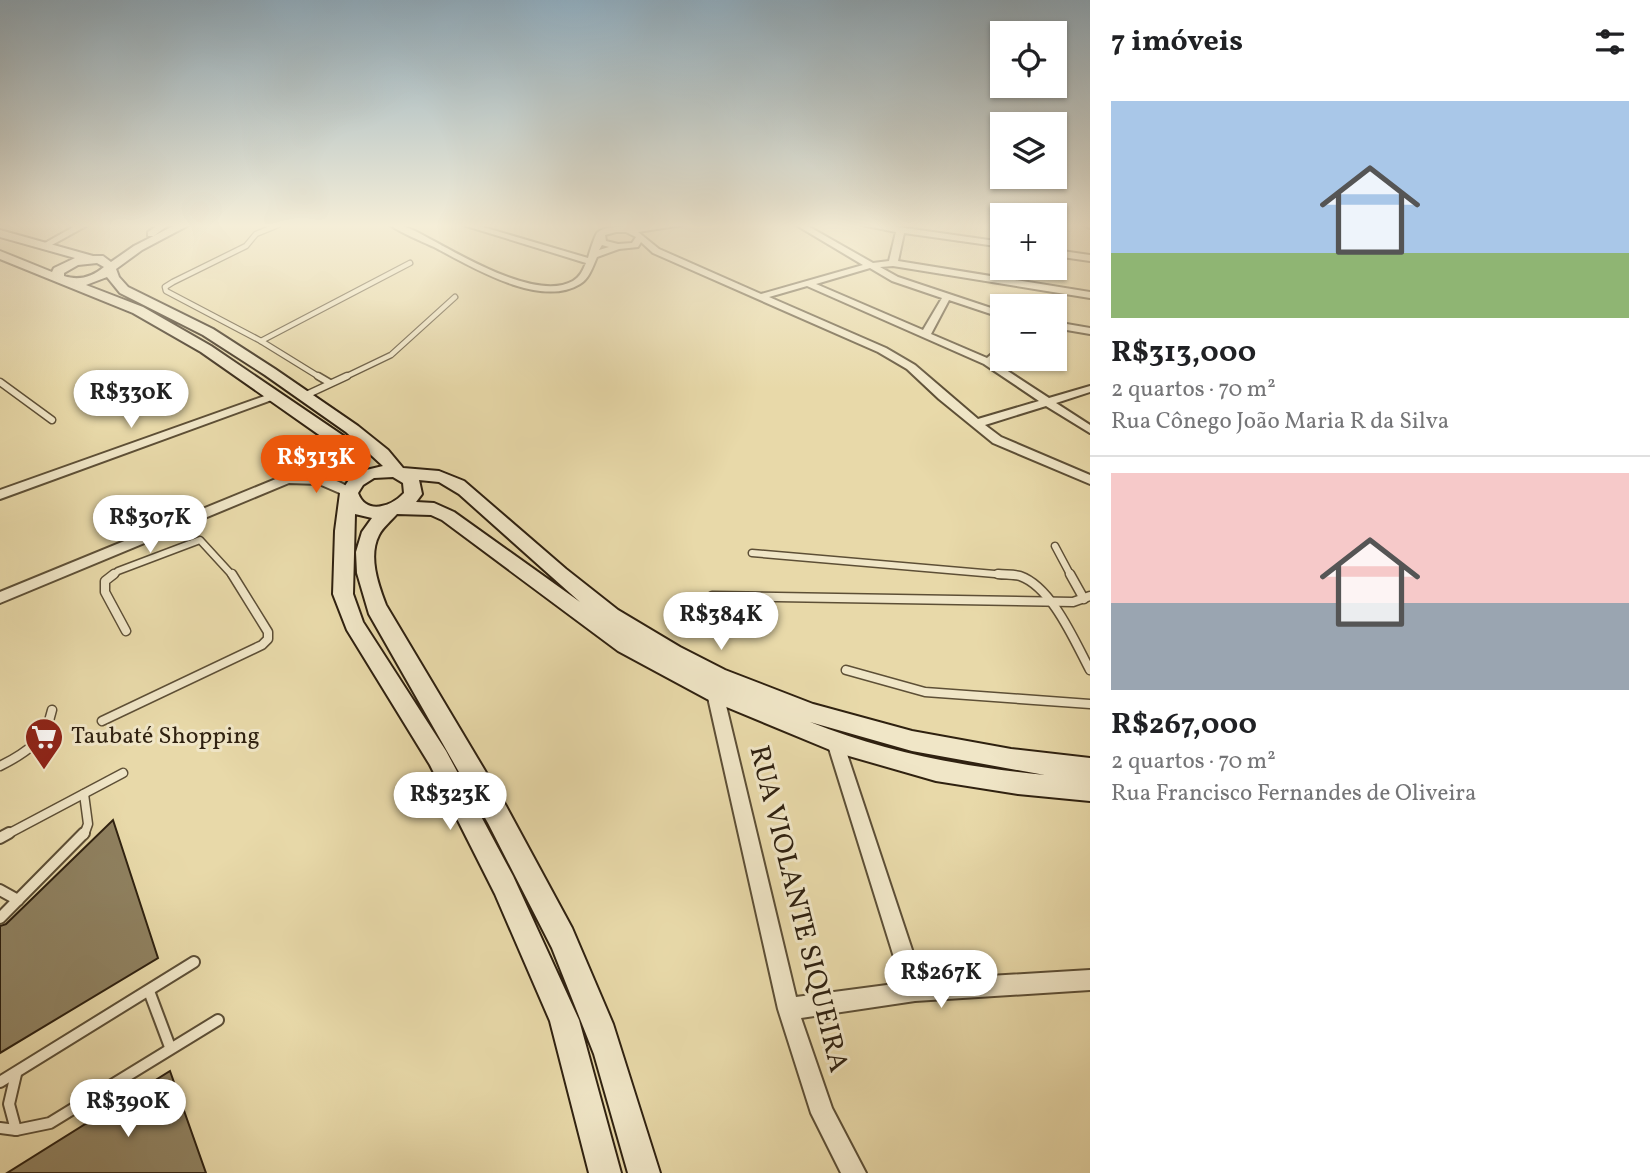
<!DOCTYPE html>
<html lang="pt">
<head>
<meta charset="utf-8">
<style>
	body { margin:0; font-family:Vollkorn,serif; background:#f2f2f2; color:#202124; height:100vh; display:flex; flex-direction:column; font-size:26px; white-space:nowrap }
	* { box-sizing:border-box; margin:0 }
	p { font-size:23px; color:#757577 }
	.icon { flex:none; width:38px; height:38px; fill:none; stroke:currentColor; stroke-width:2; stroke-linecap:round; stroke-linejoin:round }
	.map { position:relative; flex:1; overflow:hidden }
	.drawer { display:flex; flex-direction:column; background:#fff; width:560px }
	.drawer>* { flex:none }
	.buttons { position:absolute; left:990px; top:21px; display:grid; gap:14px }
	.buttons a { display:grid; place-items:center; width:77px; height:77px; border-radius:0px; background:#fff; box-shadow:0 2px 5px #0004; font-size:35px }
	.price { position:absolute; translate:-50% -60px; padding:0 16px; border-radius:24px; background:#fff; color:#222; font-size:23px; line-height:46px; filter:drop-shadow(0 2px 4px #0008) }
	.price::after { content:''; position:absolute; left:50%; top:42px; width:21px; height:16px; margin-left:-10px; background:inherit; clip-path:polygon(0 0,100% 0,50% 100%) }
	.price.on { background:#ea580c; color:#fff }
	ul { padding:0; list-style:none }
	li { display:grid; align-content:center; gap:14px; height:371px; padding:0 21px }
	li+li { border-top:2px solid #e0e0e0 }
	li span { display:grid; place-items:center; height:217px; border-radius:0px; color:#555 }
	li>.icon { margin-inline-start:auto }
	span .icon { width:126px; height:126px; fill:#fffc; stroke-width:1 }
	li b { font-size:30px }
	h2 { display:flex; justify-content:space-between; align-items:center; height:84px; padding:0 21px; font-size:30px }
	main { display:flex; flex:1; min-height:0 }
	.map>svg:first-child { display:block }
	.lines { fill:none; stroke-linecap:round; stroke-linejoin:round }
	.river { fill:#a99a75; fill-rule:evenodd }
	.building { fill:#8f8160; stroke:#2f2110; stroke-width:2 }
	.lane-far3-casing { stroke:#5d4f36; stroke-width:7 }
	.lane-far2-casing { stroke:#5d4f36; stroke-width:9 }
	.lane-far1-casing { stroke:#5d4f36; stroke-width:11 }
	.lane-casing { stroke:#5d4f36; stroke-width:14 }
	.street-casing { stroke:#5d4f36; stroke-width:4 }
	.secondary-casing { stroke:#2f2110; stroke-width:4 }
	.lane-far3 { stroke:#f0e6c7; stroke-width:4.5 }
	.lane-far2 { stroke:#f0e6c7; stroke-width:6 }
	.lane-far1 { stroke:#f0e6c7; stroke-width:8 }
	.lane { stroke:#f0e6c7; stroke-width:10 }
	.street { fill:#f0e6c7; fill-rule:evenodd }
	.secondary { fill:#f0e6c7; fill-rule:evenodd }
	.labels { text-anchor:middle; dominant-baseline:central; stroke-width:6; stroke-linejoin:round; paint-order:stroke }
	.poi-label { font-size:24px; fill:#2f2110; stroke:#f0e6c7; text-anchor:start }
	.near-street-label { font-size:28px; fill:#2f2110; stroke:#f0e6c7 }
</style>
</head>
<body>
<main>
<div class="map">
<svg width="1090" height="1173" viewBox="0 0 1090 1173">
	<rect width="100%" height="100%" fill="#e8d9a9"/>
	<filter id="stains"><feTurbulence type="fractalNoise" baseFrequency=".00286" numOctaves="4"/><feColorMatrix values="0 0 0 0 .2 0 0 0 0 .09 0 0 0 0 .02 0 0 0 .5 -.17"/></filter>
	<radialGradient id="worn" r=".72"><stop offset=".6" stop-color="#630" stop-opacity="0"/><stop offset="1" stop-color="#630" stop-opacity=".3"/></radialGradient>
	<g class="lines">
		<path class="river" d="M 626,225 L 619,230 L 612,226 L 612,225 Z"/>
	</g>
	<g class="building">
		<path d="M 113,820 L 158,958 L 0,1053 L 0,926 L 6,924 Z"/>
		<path d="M 170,1071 L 206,1173 L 7,1173 Z"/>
	</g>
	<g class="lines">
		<defs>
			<g id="lane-far3">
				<path d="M 278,225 L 256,234 L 246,246 L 173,282 L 165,287 L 166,291 L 261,341 L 321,378"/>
				<path d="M 261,341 L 410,263"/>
				<path d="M 343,378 L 391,355 L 455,297"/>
			</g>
			<g id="lane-far2">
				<path d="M 318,376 L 330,383"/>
				<path d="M 0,382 L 52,420"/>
				<path d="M 304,396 L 347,376"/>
				<path d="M 1055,546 L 1071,576"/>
				<path d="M 752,553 L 1018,576"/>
				<path d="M 112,576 L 118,571 L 200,540 L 233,576"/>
			</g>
			<g id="lane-far1">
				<path d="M 114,574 L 105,581 L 105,592 L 126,631"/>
				<path d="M 998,574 C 1005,575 1014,574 1020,576 C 1052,587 1075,642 1090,670"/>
				<path d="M 1070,574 L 1084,599"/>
				<path d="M 712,596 L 1073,602 L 1090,596"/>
				<path d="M 846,670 L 925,692 L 1090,704"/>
				<path d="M 102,721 L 262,645 L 268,639 L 268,632 L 232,574"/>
				<path d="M 0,766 C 26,753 46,740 52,710"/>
				<path d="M 6,835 L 123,773"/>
				<path d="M 84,835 L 88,824 L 84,794"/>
			</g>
			<g id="lane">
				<path d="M 0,838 L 9,833"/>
				<path d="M 0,890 L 18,900"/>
				<path d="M 0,918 L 84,833"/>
				<path d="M 149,991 L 170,1047"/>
				<path d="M 16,1074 L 9,1104 L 16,1130"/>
				<path d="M 0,1082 L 194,962"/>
				<path d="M 0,1128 L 16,1130 L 50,1123 L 218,1020"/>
			</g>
			<g id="street">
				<path d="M 77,225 L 88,225 L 50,246 L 43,244 Z"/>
				<path d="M 158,225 L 168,225 L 154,236 L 148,236 L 148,232 Z"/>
				<path d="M 390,225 L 401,225 L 415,231 C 451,249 534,303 573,281 C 580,277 583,270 586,263 L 463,225 L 476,225 L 588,258 C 589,254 594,238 597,233 C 605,223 668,225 682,225 L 638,232 L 659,249 L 761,294 L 863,265 L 796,225 L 806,225 L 873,263 L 889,261 L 896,232 L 862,225 L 884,225 L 1003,242 L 1003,247 L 904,233 L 898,261 L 1090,292 L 1090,298 L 893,266 L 880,267 L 898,277 L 1003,312 L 1003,318 L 949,300 L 931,334 L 987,358 L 1003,344 L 1003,353 L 994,362 L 1049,398 L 1090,386 L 1090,392 L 1056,403 L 1090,425 L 1090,433 L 1046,406 L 985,425 L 1001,437 L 1090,475 L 1090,484 L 993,443 L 939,399 L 907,369 L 878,352 L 653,253 L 641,242 L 638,247 L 619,249 L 597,257 C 593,266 589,279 580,284 C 540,309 470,266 434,247 C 419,240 403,234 390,225 ZM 616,232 L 626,232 L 636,237 L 632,243 L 618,244 L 606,241 L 605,235 ZM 602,245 L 609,247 L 599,250 ZM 870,268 L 892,281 L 942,298 L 923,330 L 816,284 ZM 807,286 L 984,364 L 1039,401 L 978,419 L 915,365 L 886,348 L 769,297 Z"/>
				<path d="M 1083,225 L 1090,225 L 1090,228 Z"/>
				<path d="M 1055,250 L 1090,255 L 1090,261 L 1055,256 Z"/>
				<path d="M 1055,322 L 1090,328 L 1090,334 L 1055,328 Z"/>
				<path d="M 273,393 L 277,394 L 277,398 L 0,499 L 0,490 Z"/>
				<path d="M 304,475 C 322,476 343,480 355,493 L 349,497 L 319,484 L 289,483 L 0,603 L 0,592 L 283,476 Z"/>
				<path d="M 715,686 L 721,688 L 723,693 L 796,997 L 902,983 L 827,742 L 829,737 L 835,735 L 841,737 L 843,742 L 922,980 L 1090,970 L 1090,990 L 915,1001 L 801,1018 L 832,1108 L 866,1173 L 841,1173 L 811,1113 L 778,1009 L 707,693 L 709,688 Z"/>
			</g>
			<path id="secondary" d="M 175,225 L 189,225 L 142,250 L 116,269 L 119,277 L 128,287 L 213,329 L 275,369 L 358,426 L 388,450 L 403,468 L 439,471 L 464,481 L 566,569 L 618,610 L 680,647 L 725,670 L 813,704 L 912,731 L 1011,749 L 1090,758 L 1090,801 L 1018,794 L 936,781 L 835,752 L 707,699 L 618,651 L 442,520 L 431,515 L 397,514 C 391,521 383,527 379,535 C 368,556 378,584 386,605 L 506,806 L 572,928 L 613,1024 L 660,1173 L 628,1173 L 594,1054 L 552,948 L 488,823 L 369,614 L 357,573 L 356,552 L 362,532 L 372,518 L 355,514 L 353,594 L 363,622 L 446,751 L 513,876 L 579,1020 L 621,1173 L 589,1173 L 550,1021 L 495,894 L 430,765 L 347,630 L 333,594 L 335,531 L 340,493 L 349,480 L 335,446 L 201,352 L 133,313 L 0,259 L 0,251 L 52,272 L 54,268 L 75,258 L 0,237 L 0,230 L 93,256 L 103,256 L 111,262 L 134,246 ZM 97,263 L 104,267 C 92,277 79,281 64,276 L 64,273 L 78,265 ZM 107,277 L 120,293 L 203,335 L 265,375 L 346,432 L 383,466 L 362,471 L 348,439 L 211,346 L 143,307 L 86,285 ZM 393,477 L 403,483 L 404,493 C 391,507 366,515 358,493 L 363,485 L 374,478 ZM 419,480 L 439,482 L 459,494 L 580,602 L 454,512 L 434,503 L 416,502 L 422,494 ZM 810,722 L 912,751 L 1045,775 C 965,767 884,752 810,722 Z"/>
		</defs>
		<use href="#lane-far3" class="lane-far3-casing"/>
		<use href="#lane-far2" class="lane-far2-casing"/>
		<use href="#lane-far1" class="lane-far1-casing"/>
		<use href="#lane" class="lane-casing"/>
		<use href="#street" class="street-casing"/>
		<use href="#secondary" class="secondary-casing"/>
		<use href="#lane-far3" class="lane-far3"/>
		<use href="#lane-far2" class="lane-far2"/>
		<use href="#lane-far1" class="lane-far1"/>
		<use href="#lane" class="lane"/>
		<use href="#street" class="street"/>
		<use href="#secondary" class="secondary"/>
	</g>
	<linearGradient id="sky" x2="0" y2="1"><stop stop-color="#8faaba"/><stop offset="0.58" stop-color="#f5eed8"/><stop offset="1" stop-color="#f5eed8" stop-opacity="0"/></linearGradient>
	<rect width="1090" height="389" fill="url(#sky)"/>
	<defs>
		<symbol id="supermarket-pin" viewBox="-11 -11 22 30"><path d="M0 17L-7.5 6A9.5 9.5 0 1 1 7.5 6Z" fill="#8f2418" stroke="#f0e6c7"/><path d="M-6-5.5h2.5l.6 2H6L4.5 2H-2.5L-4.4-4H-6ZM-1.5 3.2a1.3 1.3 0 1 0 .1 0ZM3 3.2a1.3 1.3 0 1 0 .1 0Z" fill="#fff"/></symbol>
	</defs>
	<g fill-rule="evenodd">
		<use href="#supermarket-pin" x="22" y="715" width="44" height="60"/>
	</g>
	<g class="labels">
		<g class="poi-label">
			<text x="71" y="737">Taubaté Shopping</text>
		</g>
		<g class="near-street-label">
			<text transform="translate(798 909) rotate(76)">RUA VIOLANTE SIQUEIRA</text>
		</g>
	</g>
	<rect width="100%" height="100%" filter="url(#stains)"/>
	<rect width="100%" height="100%" fill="url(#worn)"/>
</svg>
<div class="buttons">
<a><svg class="icon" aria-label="locate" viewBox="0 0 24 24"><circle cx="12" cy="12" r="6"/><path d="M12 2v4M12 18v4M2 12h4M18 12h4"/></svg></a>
<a><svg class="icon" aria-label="layers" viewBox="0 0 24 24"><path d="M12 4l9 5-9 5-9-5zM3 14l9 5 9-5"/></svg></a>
<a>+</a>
<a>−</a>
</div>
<b class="price" style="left:131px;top:430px">R$330K</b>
<b class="price on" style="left:316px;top:495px">R$313K</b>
<b class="price" style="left:150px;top:555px">R$307K</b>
<b class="price" style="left:721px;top:652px">R$384K</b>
<b class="price" style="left:450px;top:832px">R$323K</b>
<b class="price" style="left:941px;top:1010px">R$267K</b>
<b class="price" style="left:128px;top:1139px">R$390K</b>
</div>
<section class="drawer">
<h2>7 imóveis<svg class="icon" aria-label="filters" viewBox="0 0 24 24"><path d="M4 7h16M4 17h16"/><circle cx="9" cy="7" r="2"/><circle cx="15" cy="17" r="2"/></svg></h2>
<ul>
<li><span style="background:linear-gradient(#a9c7e8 70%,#8fb573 0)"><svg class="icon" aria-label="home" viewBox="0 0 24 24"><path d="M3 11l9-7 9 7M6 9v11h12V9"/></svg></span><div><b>R$313,000</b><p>2 quartos · 70 m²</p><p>Rua Cônego João Maria R da Silva</p></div></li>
<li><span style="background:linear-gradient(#f6c9c9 60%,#9aa5b1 0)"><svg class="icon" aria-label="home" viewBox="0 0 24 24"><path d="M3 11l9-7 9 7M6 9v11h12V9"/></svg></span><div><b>R$267,000</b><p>2 quartos · 70 m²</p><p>Rua Francisco Fernandes de Oliveira</p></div></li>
</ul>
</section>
</main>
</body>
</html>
